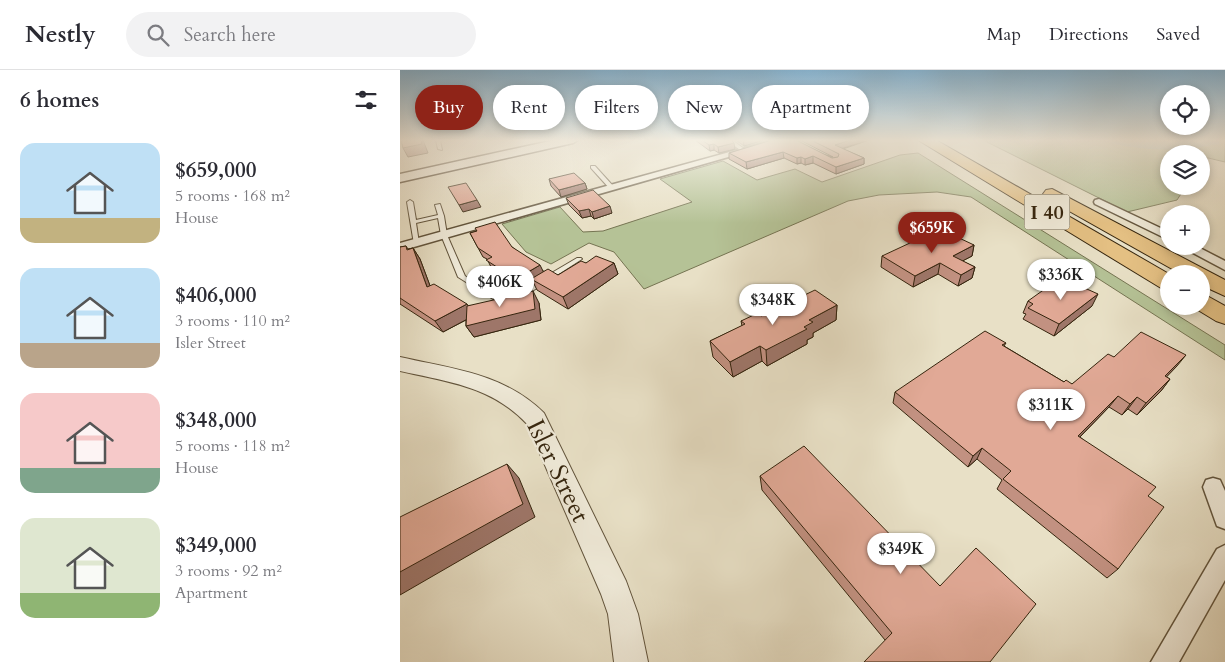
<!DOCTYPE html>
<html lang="en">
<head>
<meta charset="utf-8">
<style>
	body { margin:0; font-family:Cardo,serif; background:#f2f2f3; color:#2b2b33; height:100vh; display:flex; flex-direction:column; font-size:19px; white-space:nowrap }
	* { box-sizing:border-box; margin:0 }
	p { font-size:16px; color:#7c7c81 }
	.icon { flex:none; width:28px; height:28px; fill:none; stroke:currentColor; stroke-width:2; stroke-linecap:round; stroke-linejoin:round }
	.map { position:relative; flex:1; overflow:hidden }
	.drawer { display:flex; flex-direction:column; background:#fff; width:400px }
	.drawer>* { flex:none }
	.hud { position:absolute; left:15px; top:15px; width:475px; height:45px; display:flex; gap:10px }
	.tools { position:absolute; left:760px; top:15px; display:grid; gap:10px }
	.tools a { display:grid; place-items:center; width:50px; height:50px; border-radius:50%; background:#fff; box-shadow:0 2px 8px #0003; font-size:25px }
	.price { position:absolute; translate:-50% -42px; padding:0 11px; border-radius:18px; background:#fff; color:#222; font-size:16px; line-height:32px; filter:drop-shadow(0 1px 2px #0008) }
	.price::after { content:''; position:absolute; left:50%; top:30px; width:15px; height:11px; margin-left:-8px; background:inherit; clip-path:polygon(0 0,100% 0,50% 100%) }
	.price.current { background:#8f2418; color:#fff }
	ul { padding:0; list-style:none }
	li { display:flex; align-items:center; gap:15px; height:125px; padding:0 20px }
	li span { display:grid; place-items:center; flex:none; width:140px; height:100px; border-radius:15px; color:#555 }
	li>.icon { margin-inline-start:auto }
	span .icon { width:60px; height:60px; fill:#fffc; stroke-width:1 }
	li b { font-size:21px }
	h2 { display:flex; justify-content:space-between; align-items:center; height:60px; padding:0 20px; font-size:21px }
	.pill { padding:0 18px; border-radius:22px; background:#fff; box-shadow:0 2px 8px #0003; font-size:18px; line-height:45px }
	.pill.current { background:#8f2418; color:#fff }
	header { display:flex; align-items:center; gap:30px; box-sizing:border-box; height:70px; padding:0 25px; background:#fff; border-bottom:1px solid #e1e1e2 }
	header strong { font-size:24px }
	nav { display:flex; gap:28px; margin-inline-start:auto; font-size:18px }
	.search { width:350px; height:45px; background:#f2f2f3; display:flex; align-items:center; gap:12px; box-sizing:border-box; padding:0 18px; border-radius:28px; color:#7c7c81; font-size:19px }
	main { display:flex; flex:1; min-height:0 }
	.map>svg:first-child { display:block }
	.green { fill:#b5c296; stroke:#757452 }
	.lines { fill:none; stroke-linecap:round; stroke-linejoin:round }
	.river { fill:#98bcbb; fill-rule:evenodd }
	.service-casing { stroke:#62543c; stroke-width:2 }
	.minor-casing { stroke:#62543c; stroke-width:3 }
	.tertiary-casing { stroke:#62543c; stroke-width:2 }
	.secondary-casing { stroke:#35250e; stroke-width:3 }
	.motorway-casing { stroke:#35250e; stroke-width:2 }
	.service { fill:#f0ebda; fill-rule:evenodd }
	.minor { fill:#f0ebda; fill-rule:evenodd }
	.tertiary { fill:#f0ebda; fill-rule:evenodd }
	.secondary { fill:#f0ebda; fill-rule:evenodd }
	.motorway { fill:#e4c083; fill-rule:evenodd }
	.wall { fill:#c29181; stroke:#35250e }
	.shaded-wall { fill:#9e7669; stroke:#35250e }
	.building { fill:#e1a996; stroke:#35250e }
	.labels { text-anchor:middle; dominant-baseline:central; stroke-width:4.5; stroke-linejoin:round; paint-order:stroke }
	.shield { fill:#f0ebda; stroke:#6d604b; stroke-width:1 }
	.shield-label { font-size:20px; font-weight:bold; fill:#35250e }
	.near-street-label { font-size:25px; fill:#35250e; stroke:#f0ebda }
</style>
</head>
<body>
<header>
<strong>Nestly</strong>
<div class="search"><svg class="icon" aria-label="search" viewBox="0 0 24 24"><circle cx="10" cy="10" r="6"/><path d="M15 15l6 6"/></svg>Search here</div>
<nav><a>Map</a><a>Directions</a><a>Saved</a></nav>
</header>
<main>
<section class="drawer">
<h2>6 homes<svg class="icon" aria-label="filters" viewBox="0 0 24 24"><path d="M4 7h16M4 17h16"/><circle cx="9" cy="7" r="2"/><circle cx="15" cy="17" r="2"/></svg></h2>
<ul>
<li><span style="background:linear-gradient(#bfe0f5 75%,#c2b280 0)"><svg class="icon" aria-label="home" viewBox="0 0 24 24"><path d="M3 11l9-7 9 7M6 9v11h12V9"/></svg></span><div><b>$659,000</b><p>5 rooms · 168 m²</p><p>House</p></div></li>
<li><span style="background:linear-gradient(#bfe0f5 75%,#b9a48a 0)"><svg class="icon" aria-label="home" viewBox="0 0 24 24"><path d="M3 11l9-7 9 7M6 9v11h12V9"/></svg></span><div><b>$406,000</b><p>3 rooms · 110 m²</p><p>Isler Street</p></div></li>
<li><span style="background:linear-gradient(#f6c9c9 75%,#7fa58c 0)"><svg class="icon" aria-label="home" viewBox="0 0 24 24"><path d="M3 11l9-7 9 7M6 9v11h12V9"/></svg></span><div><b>$348,000</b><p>5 rooms · 118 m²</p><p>House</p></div></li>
<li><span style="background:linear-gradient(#dfe7d0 75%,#8fb573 0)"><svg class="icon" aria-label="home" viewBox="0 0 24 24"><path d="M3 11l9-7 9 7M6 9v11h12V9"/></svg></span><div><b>$349,000</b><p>3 rooms · 92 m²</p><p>Apartment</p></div></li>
</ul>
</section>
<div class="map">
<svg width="825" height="592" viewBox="0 0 825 592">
	<rect width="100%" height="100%" fill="#e8e0c6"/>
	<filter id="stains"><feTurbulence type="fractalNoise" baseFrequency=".004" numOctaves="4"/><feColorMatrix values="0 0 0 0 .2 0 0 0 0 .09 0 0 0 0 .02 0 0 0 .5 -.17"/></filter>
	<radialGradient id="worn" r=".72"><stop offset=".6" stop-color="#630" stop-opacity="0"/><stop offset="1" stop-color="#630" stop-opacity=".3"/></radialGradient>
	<g class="green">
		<path d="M 583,70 L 825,70 L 825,92 L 804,87 L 801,91 L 801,84 L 769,84 L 769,116 L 786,116 L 777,130 L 727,142 Z"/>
		<path d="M 518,83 L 825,275 L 825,290 L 571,127 L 537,122 L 479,125 L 448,131 L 244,219 L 214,182 L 189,173 L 151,194 L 126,182 L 102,154 L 160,137 L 183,162 L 203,161 L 292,132 L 260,109 L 323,91 L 357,110 L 395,99 L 422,112 L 500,85 Z"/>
	</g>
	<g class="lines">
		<path class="river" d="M 706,70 L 823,70 L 821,73 C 784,82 750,81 713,74 Z"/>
		<defs>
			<g id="service">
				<path d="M 36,70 L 40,70 L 42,80 L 38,79 Z"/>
				<path d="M 326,70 L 332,70 L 347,81 L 343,82 Z"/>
				<path d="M 191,96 L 195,96 L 214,117 L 214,119 L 210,119 L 191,98 Z"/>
				<path d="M 10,130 L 13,132 L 16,150 L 38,145 L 35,135 L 40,134 L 44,146 L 47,165 L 65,206 L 97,225 L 121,221 L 177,188 L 181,188 L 182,189 L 126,225 L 93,229 L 58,207 L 41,165 L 38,148 L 16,153 L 19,173 L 14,174 L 7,132 Z"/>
			</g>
			<g id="minor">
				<path d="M 373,70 L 388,70 L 0,181 L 0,173 Z"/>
				<path d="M 699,129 L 769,162 L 769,170 L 695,134 L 694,132 L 695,130 Z"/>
				<path d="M 780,176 L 796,176 L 825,191 L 825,200 Z"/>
				<path d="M 813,408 L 820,410 L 825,421 L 825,459 L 817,456 L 803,417 L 806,410 Z"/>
				<path d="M 825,475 L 825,510 L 779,592 L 751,592 L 817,479 Z"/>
			</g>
			<path id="tertiary" d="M 0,287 C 53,299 103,303 144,343 L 226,511 L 238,544 L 248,592 L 214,592 L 208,544 L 201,524 L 127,354 C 91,316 49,312 0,301 Z"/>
			<path id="secondary" d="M 155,70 L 178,70 L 173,73 L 0,112 L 0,104 Z"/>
			<g id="motorway">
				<path d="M 518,70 L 536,70 L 769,204 L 769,220 L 761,218 Z"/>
				<path d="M 652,119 L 825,210 L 825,226 L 801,215 L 801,204 L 781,204 L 646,128 L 643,124 L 646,120 Z"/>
				<path d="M 801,225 L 809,227 L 825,236 L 825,254 L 816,251 L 793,237 L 801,236 Z"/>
			</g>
		</defs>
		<use href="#service" class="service-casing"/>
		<use href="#minor" class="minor-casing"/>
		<use href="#tertiary" class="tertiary-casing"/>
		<use href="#secondary" class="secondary-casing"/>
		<use href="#motorway" class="motorway-casing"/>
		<use href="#service" class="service"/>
		<use href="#minor" class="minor"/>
		<use href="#tertiary" class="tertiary"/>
		<use href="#secondary" class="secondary"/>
		<use href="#motorway" class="motorway"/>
	</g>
	<g class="wall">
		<path d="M 295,70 L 331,70 L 335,79 L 319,83 L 314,80 L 310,81 Z"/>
		<path d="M 336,70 L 364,70 L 344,76 Z"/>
		<path d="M 372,70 L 433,87 L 400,70 L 469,70 L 443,79 L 464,88 L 464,94 L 436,104 L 413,93 L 405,95 L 401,93 L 397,94 L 384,88 L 347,99 L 329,89 L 329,83 Z"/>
		<path d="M 149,109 L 185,113 L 187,119 L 161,127 L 151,116 Z"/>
		<path d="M 166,128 L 212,143 L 194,149 L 191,146 L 182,148 L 169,135 Z"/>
		<path d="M 77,161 L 112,177 L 143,201 L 158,205 L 186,193 L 214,193 L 218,204 L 168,239 L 137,220 L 133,212 L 129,214 L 117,207 L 109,211 L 92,199 L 87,189 L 83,187 L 70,163 Z"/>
		<path d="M 574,175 L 572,186 L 562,191 L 575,197 L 572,208 L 558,216 L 538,204 L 513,217 L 481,197 L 482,186 Z"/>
		<path d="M 6,176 L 8,179 L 13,178 L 20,189 L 30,216 L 68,236 L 139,233 L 141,250 L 74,267 L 66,256 L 66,250 L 43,262 L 0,234 L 0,177 Z"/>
		<path d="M 628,231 L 692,236 L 654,266 L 623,249 L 626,244 L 623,243 Z"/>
		<path d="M 437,235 L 436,250 L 413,263 L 413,267 L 407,270 L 407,274 L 367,296 L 362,291 L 333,307 L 313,287 L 310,271 L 342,256 L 341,251 L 361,246 Z"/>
		<path d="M 606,273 L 604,276 L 664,312 L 672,314 L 714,287 L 777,296 L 766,307 L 770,309 L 761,321 L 737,345 L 728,339 L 722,345 L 709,337 L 680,367 L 748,426 L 718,499 L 707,508 L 597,419 L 602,410 L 577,389 L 568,397 L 493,333 L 495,322 Z"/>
		<path d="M 360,406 L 540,516 L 636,534 L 485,570 L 362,420 Z"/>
	</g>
	<g class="shaded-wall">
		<path d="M 21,70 L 23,70 L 28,83 L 8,87 L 3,78 Z"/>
		<path d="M 343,70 L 364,70 L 344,76 Z"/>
		<path d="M 450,70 L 469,70 L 434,81 L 435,75 Z"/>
		<path d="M 334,73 L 335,79 L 319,83 L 318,77 Z"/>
		<path d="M 314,74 L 314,80 L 310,81 L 309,75 Z"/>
		<path d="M 383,82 L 384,88 L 347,99 L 346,92 Z"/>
		<path d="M 413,86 L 413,93 L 405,95 L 405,89 Z"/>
		<path d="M 401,87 L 401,93 L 397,94 L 397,88 Z"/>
		<path d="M 464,88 L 464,94 L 436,104 L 436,97 Z"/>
		<path d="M 185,113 L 187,119 L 161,127 L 159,120 Z"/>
		<path d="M 77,130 L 81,137 L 63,142 L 59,135 Z"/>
		<path d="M 210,136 L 212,143 L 194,149 L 192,142 Z"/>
		<path d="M 189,139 L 191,146 L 182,148 L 179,141 Z"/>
		<path d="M 574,175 L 572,186 L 551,197 L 553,186 Z"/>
		<path d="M 13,178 L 20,189 L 35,229 L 27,217 Z"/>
		<path d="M 214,193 L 218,204 L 168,239 L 163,227 Z"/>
		<path d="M 540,193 L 538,204 L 513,217 L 515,206 Z"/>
		<path d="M 140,195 L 145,205 L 131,209 L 133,212 L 129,214 L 123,205 Z"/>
		<path d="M 112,197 L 117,207 L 109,211 L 103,201 Z"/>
		<path d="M 575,197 L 572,208 L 558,216 L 561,205 Z"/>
		<path d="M 133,221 L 139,233 L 141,250 L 74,267 L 66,256 Z"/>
		<path d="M 698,224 L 692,236 L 654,266 L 659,254 Z"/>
		<path d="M 67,234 L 75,245 L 43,262 L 35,251 Z"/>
		<path d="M 437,235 L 436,250 L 413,263 L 413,267 L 407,270 L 407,274 L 367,296 L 366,280 L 404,257 L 409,250 Z"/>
		<path d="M 360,276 L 362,291 L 333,307 L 330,292 Z"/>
		<path d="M 786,285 L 777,296 L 756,318 L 765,306 Z"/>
		<path d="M 770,309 L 761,321 L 737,345 L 746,333 Z"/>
		<path d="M 718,326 L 709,337 L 670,377 L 678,366 Z"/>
		<path d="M 737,327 L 728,339 L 722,345 L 730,334 Z"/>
		<path d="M 582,378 L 577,389 L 568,397 L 573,386 Z"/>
		<path d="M 107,394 L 119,408 L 135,447 L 0,525 L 0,502 Z"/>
	</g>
	<g class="building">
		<path d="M 1,70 L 21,70 L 22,74 L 3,78 Z"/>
		<path d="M 302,70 L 331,70 L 334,73 L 318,77 L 314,74 L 309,75 Z"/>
		<path d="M 372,70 L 396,70 L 432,88 L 438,87 L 439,84 L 411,70 L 450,70 L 435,75 L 464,88 L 436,97 L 413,86 L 405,89 L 401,87 L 397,88 L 383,82 L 346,92 L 329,83 Z"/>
		<path d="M 174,103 L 185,113 L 159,120 L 149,109 Z"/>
		<path d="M 66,113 L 77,130 L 59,135 L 48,117 Z"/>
		<path d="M 193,120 L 210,136 L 192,142 L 189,139 L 179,141 L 166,128 Z"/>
		<path d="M 95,152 L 112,177 L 140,195 L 123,205 L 112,197 L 103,201 L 86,190 L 92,187 L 78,178 L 70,163 L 77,161 L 75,158 Z"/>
		<path d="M 540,159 L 574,175 L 553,186 L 575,197 L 561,205 L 540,193 L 515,206 L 482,186 Z"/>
		<path d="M 6,176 L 7,180 L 13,178 L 27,217 L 34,214 L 67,234 L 35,251 L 0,228 L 0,177 Z"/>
		<path d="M 196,186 L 214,193 L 163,227 L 131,209 L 148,199 L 158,205 L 181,191 L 186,193 Z"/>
		<path d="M 656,211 L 664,215 L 669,211 L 698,224 L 659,254 L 628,238 L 633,234 L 628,231 Z"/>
		<path d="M 415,220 L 437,235 L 409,250 L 413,252 L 404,257 L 407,259 L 366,280 L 360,276 L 330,292 L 310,271 L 345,254 L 341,251 L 358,243 L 361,246 Z"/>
		<path d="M 133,221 L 135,239 L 66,256 L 67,236 Z"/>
		<path d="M 585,261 L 606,273 L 602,275 L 664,312 L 666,310 L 672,314 L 708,284 L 714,287 L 741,262 L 786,285 L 765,306 L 770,309 L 746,333 L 737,327 L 730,334 L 718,326 L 678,366 L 756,417 L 748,426 L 764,437 L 718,499 L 603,409 L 611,401 L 582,378 L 573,386 L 495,322 Z"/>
		<path d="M 404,376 L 540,516 L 576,478 L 636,534 L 590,592 L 464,592 L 492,563 L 360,406 Z"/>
		<path d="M 107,394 L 123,434 L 0,502 L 0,447 Z"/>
	</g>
	<linearGradient id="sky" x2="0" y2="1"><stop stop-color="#88b7d6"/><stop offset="0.46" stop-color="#f5f1e5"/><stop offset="1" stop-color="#f5f1e5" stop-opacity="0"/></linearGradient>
	<rect width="825" height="153" fill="url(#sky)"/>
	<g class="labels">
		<rect class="shield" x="624.5" y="124.5" width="45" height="35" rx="4"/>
		<g class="shield-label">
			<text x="647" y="142">I 40</text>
		</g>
		<g class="near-street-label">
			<text transform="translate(158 401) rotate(64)">Isler Street</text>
		</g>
	</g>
	<rect width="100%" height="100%" filter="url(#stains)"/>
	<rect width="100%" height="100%" fill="url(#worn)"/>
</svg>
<div class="tools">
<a><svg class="icon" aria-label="locate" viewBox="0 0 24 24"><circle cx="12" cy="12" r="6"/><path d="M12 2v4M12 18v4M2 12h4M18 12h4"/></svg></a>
<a><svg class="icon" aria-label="layers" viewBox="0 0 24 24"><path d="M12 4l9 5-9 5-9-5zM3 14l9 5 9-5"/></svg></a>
<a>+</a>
<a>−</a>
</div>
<b class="price current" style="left:532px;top:184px">$659K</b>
<b class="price" style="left:661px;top:231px">$336K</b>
<b class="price" style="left:100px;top:238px">$406K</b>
<b class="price" style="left:373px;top:256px">$348K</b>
<b class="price" style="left:651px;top:361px">$311K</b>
<b class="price" style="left:501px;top:505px">$349K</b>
<div class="hud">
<a class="pill current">Buy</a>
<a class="pill">Rent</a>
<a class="pill">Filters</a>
<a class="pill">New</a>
<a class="pill">Apartment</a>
</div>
</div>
</main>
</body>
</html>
